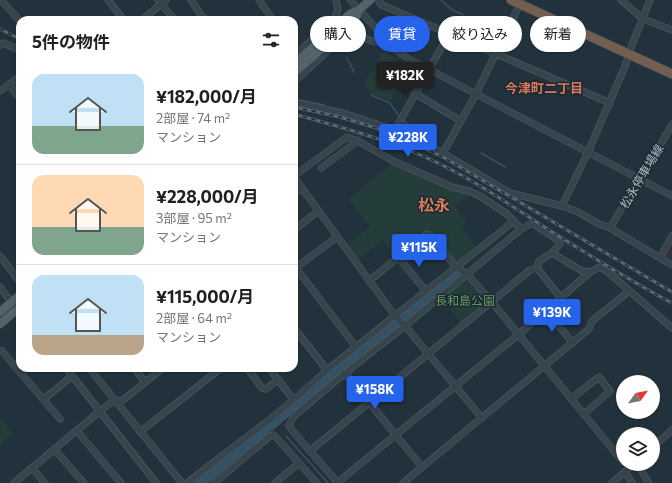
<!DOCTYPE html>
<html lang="ja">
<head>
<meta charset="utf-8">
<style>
	body { margin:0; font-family:Commissioner,"Noto Sans JP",sans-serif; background:#f2f2f2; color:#202124; height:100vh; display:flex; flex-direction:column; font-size:15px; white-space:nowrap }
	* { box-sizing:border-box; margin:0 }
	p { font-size:13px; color:#757577 }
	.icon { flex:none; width:22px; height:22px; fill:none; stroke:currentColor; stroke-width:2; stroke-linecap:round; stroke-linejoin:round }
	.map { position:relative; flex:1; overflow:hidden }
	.sheet { position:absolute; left:16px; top:16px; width:282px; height:356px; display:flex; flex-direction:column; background:#fff; border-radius:12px; box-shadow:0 1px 3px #0004 }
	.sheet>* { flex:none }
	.guide { position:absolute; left:310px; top:16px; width:302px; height:36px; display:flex; gap:8px }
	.needle { width:26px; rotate:57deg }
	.tools { position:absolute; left:616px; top:375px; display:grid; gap:8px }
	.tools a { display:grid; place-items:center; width:44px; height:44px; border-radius:50%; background:#fff; box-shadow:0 1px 3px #0004; font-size:20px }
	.price { position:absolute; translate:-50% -34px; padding:0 9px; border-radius:4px; background:#2563eb; color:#fff; font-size:13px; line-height:26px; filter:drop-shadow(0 1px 2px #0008) }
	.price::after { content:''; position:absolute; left:50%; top:24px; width:12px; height:9px; margin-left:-6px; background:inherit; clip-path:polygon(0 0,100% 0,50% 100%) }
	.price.on { background:#222; color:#fff }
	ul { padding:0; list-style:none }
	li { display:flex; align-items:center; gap:12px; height:100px; padding:0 16px }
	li+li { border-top:1px solid #e0e0e0 }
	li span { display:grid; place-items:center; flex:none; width:112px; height:80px; border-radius:12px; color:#555 }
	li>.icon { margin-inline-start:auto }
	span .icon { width:48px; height:48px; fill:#fffc; stroke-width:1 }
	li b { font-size:17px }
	h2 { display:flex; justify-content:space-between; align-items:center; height:48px; padding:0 16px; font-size:17px }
	.tag { padding:0 14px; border-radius:18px; background:#fff; box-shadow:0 1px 3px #0004; font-size:14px; line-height:36px }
	.tag.on { background:#2563eb; color:#fff }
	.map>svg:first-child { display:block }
	.medical { fill:#2e2f3d }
	.green { fill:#243d3b }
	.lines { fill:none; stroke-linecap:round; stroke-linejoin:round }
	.stream { stroke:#355264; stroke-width:1.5 }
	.river { stroke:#355264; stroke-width:10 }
	.minor-casing { stroke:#54616a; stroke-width:7 }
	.major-casing { stroke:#3f4d55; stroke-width:9 }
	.highway-casing { stroke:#414e57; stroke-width:10 }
	.minor { stroke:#36444c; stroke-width:6 }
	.major { stroke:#53636c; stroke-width:8 }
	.highway { stroke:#735f52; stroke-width:9 }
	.rail-casing { stroke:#576974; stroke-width:3 }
	.rail { stroke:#1b2931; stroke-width:1.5; stroke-dasharray:4.5; stroke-linecap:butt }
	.labels { text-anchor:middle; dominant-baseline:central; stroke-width:3; stroke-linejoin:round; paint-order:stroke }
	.street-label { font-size:12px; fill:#b1bec8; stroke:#1b2931 }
	.park-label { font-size:12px; fill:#679a68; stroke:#1b2931 }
	.neighbourhood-label { font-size:13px; font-weight:bold; fill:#d8795c; stroke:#1b2931 }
	.district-label { font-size:16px; font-weight:bold; fill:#d8795c; stroke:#1b2931 }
</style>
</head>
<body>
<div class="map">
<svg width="672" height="483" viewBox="0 0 672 483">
	<rect width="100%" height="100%" fill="#22323c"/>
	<path class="medical" d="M 672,240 L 672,261 L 663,255 Z"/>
	<g class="green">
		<path d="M 383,51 L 398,60 L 391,73 L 402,80 L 390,101 L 370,93 L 371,90 L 363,86 Z"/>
		<path d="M 392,163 L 471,193 L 455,206 L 467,223 L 461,227 L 476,247 L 456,262 L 429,229 L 395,257 L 383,239 L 357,260 L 347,246 L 370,227 L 349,200 Z"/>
		<path d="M 467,277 L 489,302 L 462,324 L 441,299 Z"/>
		<path d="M 0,418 L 13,433 L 0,445 Z"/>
	</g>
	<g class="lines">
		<g class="stream">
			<path d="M 441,0 L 451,9 L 463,15"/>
			<path d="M 347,58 L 354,72"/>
			<path d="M 371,95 L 390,103 L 399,116"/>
			<path d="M 294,99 L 324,105"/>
			<path d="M 403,120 L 408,124"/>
			<path d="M 481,153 L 505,167"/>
			<path d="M 286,436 L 328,483"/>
		</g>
		<path class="river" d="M 200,483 L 455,275"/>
		<defs>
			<g id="minor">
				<path d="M 1,0 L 20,21"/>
				<path d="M 108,0 L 124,20"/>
				<path d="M 166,0 L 161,4 L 175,20"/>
				<path d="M 191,0 L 201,15 L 207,20"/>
				<path d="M 259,0 L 273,20"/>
				<path d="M 350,0 L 396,50 L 407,58 L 672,196"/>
				<path d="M 378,0 L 382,5 L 610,103"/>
				<path d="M 522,0 L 476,94 L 443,153 L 510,193 L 562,206 L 576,211 L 599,224 L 610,228 L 672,265"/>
				<path d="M 621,0 L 643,19 L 672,30"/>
				<path d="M 142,20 L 161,4 L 158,0"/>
				<path d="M 0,45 L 3,43 L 20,50"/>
				<path d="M 294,54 L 304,47 L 335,17 L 338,10 L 336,0"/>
				<path d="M 294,82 L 344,36 C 360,29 363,41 377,42 L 383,36"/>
				<path d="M 9,84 L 20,99"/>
				<path d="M 0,91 L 20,76"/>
				<path d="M 416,94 L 461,121"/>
				<path d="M 294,102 L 346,114 L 395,130 L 443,153"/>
				<path d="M 395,130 L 449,34"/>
				<path d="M 321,168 L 358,141"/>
				<path d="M 294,176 L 347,137 L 358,141 L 393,161 L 452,187 L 469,191 L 480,196 L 507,214 L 521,229"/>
				<path d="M 294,177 L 395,316 L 405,326 L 482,418"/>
				<path d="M 294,194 L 302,188"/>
				<path d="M 562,206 L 588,152 L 626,64 L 632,45 L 650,0"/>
				<path d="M 610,228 L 672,125"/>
				<path d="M 294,230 L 318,211"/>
				<path d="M 0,256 L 20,282"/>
				<path d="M 398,257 L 426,291"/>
				<path d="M 660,258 L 672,236"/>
				<path d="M 296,268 L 356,347"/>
				<path d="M 294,269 L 337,237"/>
				<path d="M 369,281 L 427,234 L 430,235 L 456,267 L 467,274 L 492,302 L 623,462"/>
				<path d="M 0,287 L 11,302"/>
				<path d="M 561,298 L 537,268 L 539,261 L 552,253 L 582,271 L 590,272"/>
				<path d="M 546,311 L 573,343"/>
				<path d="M 294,328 L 327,370"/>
				<path d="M 2,351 L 60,419"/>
				<path d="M 66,368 L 156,483"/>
				<path d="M 89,368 L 182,483"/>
				<path d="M 134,368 L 145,382"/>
				<path d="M 247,368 L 262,388 L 266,389 L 278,380"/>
				<path d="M 269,368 L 293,399"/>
				<path d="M 345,373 L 422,467"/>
				<path d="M 44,399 L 72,376"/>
				<path d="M 571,399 L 599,377 L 610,391 L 584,414"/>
				<path d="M 77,431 L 121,483"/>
				<path d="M 140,432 L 221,368"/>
				<path d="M 653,447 L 672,430"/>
				<path d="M 54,449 L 84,483"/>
				<path d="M 310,451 L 530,270 L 537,268"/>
				<path d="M 637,464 L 649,483"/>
				<path d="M 32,468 L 45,483"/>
				<path d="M 625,472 L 632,483"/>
				<path d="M 14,483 L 100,411 L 112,402 L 123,400 L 163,368"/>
				<path d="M 187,483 C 234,446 284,411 327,370 L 514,221"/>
				<path d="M 214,483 L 270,436 L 274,435 L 317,483"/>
				<path d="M 275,483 L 299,463"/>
				<path d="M 337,483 L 518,335 L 590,272 L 600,267 L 608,272 L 672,328"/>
				<path d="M 338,483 L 291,429 L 289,425 L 294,416 L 345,373 L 405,326 L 521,229 L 532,223 L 558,240 L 560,244 L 552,253"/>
				<path d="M 403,483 L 590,328 L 591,322 L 629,291"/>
				<path d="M 612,483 L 634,464"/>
			</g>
			<g id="major">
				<path d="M 294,64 L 350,14 L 359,10"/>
				<path d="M 294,73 L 355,20 L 359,10 L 370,0"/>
				<path d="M 0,312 L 20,295"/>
				<path d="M 0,324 L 20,307"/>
			</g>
			<path id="highway" d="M 511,0 L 672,74"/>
		</defs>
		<use href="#minor" class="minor-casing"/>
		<use href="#major" class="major-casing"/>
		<use href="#highway" class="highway-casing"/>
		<use href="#minor" class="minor"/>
		<use href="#major" class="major"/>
		<use href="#highway" class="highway"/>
		<defs>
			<g id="rail">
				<path d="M 0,29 L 20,39"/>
				<path d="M 294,107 L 340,117 L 376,128 L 393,134 L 443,157 L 672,292"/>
				<path d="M 294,114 C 344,128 394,141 440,164 C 479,183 513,207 549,230 C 589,255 630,281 672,303"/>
			</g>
		</defs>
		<use href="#rail" class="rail-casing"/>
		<use href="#rail" class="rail"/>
	</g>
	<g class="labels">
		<g class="street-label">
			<text transform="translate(641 176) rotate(-59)">松永停車場線</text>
		</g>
		<g class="park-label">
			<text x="465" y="300">長和島公園</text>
		</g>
		<g class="neighbourhood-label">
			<text x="544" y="88">今津町二丁目</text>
		</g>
		<g class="district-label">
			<text x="434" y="204">松永</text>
		</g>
	</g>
</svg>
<div class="tools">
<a><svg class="needle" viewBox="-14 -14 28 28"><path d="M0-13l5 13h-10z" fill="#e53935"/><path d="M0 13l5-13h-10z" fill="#757577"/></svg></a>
<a><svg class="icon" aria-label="layers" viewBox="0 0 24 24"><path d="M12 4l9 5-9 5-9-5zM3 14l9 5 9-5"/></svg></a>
</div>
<b class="price on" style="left:405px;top:96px">¥182K</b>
<b class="price" style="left:408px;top:158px">¥228K</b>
<b class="price" style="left:419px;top:268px">¥115K</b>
<b class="price" style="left:552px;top:333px">¥139K</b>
<b class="price" style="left:375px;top:410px">¥158K</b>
<div class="guide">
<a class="tag">購入</a>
<a class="tag on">賃貸</a>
<a class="tag">絞り込み</a>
<a class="tag">新着</a>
</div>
<section class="sheet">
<h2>5件の物件<svg class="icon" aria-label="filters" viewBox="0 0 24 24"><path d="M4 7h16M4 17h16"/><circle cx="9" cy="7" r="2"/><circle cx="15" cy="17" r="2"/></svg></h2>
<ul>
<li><span style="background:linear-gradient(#bfe0f5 65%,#7fa58c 0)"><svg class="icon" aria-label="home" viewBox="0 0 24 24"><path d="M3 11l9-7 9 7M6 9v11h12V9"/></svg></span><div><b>¥182,000/月</b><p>2部屋 · 74 m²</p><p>マンション</p></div></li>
<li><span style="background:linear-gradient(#ffd9b3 65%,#7fa58c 0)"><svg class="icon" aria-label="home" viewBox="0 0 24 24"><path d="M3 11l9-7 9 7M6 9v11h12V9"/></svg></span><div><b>¥228,000/月</b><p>3部屋 · 95 m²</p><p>マンション</p></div></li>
<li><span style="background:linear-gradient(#bfe0f5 75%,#b9a48a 0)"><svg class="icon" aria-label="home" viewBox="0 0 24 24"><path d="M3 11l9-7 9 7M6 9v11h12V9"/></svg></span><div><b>¥115,000/月</b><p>2部屋 · 64 m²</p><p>マンション</p></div></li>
</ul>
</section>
</div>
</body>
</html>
